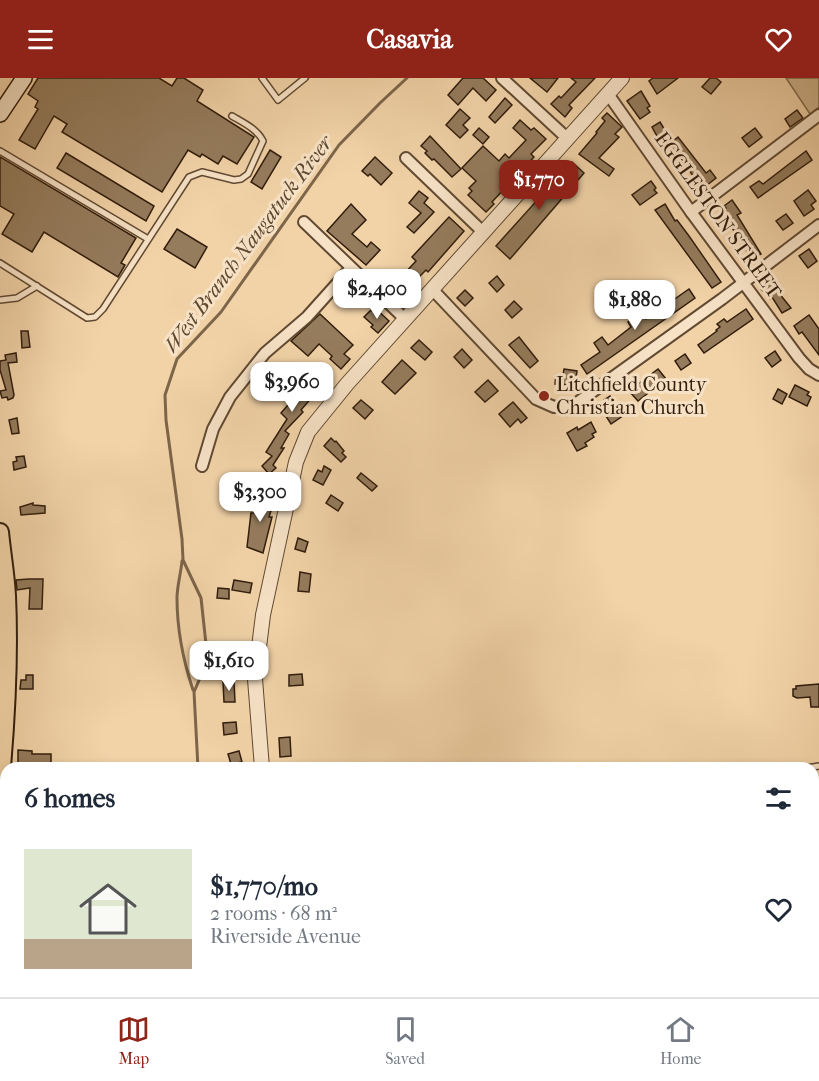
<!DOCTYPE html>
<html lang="en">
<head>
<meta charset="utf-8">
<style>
	body { margin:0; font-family:"IM FELL French Canon",serif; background:#f6f6f7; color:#1f2937; height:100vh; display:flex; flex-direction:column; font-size:22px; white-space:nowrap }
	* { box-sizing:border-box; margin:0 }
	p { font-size:20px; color:#747a83 }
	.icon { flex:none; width:33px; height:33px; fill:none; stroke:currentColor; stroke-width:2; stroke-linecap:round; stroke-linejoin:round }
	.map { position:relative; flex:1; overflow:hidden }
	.panel { position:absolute; left:0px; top:684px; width:819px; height:236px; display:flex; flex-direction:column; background:#fff; border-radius:18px 18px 0 0; box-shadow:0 3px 9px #0003 }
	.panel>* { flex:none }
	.price { position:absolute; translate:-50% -51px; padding:0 14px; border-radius:12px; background:#fff; color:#222; font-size:20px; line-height:39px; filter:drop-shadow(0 2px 3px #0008) }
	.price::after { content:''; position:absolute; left:50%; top:36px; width:18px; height:14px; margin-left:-9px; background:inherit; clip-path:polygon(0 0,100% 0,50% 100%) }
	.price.on { background:#8f2418; color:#fff }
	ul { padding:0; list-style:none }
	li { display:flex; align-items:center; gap:18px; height:150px; padding:0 24px }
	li+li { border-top:2px solid #e0e1e3 }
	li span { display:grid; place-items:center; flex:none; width:168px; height:120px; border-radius:0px; color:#555 }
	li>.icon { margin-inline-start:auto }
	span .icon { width:72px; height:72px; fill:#fffc; stroke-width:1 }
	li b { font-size:26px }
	h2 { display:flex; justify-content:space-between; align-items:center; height:72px; padding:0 24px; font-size:26px }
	header { display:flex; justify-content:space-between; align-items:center; height:78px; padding:0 24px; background:#8f2418; color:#fff; font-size:27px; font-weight:800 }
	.tab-bar { display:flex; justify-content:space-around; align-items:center; height:84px; border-top:2px solid #e0e1e3; background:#fff; font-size:16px; color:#747a83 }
	.tab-bar a { display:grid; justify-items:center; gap:3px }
	.tab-bar .on { color:#8f2418 }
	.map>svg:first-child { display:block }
	.green { fill:#d1b48d; stroke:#81684c; stroke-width:1.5 }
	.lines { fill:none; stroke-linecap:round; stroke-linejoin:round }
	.stream { stroke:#7d654a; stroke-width:3 }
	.building { fill:#957c5d; stroke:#311d0c; stroke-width:1.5 }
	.service-casing { stroke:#614a33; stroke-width:8 }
	.minor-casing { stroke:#614a33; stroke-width:14 }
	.tertiary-casing { stroke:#614a33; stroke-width:16 }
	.secondary-casing { stroke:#311d0c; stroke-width:18 }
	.primary-casing { stroke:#311d0c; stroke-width:20 }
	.service { stroke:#f7e2c6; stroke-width:5 }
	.minor { stroke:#f7e2c6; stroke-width:10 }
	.tertiary { stroke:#f7e2c6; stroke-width:14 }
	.secondary { stroke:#f7e2c6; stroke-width:15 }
	.primary { stroke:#f2d3a8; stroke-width:16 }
	.poi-dot { fill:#8f2418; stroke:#f7e2c6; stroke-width:2 }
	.labels { text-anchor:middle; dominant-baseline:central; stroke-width:6; stroke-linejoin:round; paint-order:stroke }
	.street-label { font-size:20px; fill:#311d0c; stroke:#f7e2c6 }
	.poi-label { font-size:20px; fill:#311d0c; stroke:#f7e2c6; text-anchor:start }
	.water-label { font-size:21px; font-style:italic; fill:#5d4730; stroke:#f7e2c6 }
</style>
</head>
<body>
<header><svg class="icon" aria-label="menu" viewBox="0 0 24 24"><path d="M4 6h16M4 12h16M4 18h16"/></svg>Casavia<svg class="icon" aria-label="heart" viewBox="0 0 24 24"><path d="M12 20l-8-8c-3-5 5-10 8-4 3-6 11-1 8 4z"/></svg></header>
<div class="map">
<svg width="819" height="919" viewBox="0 0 819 919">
	<rect width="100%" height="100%" fill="#f2d3a8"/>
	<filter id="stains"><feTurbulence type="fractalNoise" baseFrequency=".00333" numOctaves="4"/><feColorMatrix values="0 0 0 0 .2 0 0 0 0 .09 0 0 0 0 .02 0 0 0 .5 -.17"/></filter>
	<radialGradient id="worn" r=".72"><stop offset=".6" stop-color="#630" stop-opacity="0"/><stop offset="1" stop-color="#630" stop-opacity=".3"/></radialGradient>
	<g class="green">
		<path d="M 786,0 L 819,0 L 819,29 L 810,36 Z"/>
		<path d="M 278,914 L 780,914 L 781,919 L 277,919 Z"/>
	</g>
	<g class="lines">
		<g class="stream">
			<path d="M 182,483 C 181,495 177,508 177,520 C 177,551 183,582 193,612"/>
			<path d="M 198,690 L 194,614 L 203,593 L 206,566 L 201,520 L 183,482 L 182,461 L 166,342 L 165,317 L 177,281 L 221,234 L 339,67 L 380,25 L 407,0"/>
			<path d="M 168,919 L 168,914"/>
		</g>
	</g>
	<g class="building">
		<path d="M 38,0 L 159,0 L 172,8 L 177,0 L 184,0 L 203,12 L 197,23 L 254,59 L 237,86 L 223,78 L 218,86 L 202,76 L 200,79 L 188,72 L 162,114 L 62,54 L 67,46 L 54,38 L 35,71 L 19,62 L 38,31 L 35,29 L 38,23 L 28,16 Z"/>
		<path d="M 463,0 L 483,0 L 496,12 L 486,23 L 473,10 L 458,27 L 448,17 Z"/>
		<path d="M 530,0 L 558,0 L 547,14 Z"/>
		<path d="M 571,0 L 595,0 L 569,27 L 572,30 L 565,39 L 551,26 L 559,18 L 561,20 L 576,4 Z"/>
		<path d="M 653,0 L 678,0 L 657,16 L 649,3 Z"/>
		<path d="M 710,0 L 716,0 L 721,4 L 711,16 L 702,9 Z"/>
		<path d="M 641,13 L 650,28 L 647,30 L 650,34 L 640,41 L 627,23 Z"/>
		<path d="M 505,20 L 512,27 L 495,45 L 489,39 Z"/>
		<path d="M 460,31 L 470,40 L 463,47 L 468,52 L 460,60 L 446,47 Z"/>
		<path d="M 797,32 L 803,40 L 790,49 L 785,41 Z"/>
		<path d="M 607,35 L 622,49 L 615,56 L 619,59 L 599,80 L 614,91 L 609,98 L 579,76 L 597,55 L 596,54 L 605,43 L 602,40 Z"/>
		<path d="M 520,42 L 531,52 L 534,50 L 546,61 L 531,76 L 534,79 L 492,124 L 494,126 L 486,134 L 468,117 L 472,113 L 469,110 L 476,103 L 462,90 L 483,68 L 499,83 L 505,76 L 509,80 L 526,62 L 513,50 Z"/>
		<path d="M 660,44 L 672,64 L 678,59 L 706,95 L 710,92 L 716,100 L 702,111 L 678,76 L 673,81 L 664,71 L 652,49 Z"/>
		<path d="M 479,50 L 489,59 L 483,66 L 473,57 Z"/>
		<path d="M 755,50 L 762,59 L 749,69 L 742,60 Z"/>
		<path d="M 430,58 L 461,91 L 452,99 L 434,81 L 432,82 L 425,75 L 427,73 L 421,68 Z"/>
		<path d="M 270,72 L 281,79 L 262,111 L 251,104 Z"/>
		<path d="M 806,73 L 812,82 L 758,120 L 750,109 L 759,103 L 763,106 Z"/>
		<path d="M 66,75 L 154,128 L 146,143 L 57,90 Z"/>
		<path d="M 0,79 L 136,160 L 121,185 L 125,187 L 118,199 L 44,154 L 32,174 L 2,156 L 14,136 L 0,128 Z"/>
		<path d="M 375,79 L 392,95 L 381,107 L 370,96 L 368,98 L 362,93 Z"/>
		<path d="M 572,84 L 584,95 L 510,181 L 496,168 L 541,118 L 540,116 L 545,110 L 548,113 Z"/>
		<path d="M 651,103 L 656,110 L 654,112 L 657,115 L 640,127 L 632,117 Z"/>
		<path d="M 808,112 L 816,123 L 811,127 L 814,131 L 804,138 L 794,123 Z"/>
		<path d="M 419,113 L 428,120 L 424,125 L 434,134 L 414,155 L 407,149 L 421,135 L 409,125 Z"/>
		<path d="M 732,122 L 741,135 L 737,137 L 761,176 L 752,181 L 722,134 L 726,130 L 724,128 Z"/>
		<path d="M 351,126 L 366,142 L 352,156 L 367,169 L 371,164 L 380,172 L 366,187 L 327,153 Z"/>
		<path d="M 665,126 L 675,143 L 677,142 L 689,158 L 721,204 L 712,210 L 655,132 Z"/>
		<path d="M 786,136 L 793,145 L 783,152 L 776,143 Z"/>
		<path d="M 449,139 L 464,153 L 428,194 L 426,192 L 398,220 L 396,218 L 394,220 L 389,215 L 391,213 L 389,212 L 416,183 L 412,179 Z"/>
		<path d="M 177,151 L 207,169 L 195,190 L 164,171 Z"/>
		<path d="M 809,171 L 817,183 L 808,190 L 799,178 Z"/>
		<path d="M 497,198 L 504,207 L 497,214 L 489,205 Z"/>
		<path d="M 770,204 L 791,230 L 782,235 L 772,219 L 770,221 L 761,211 Z"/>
		<path d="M 689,211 L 695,220 L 587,296 L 581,287 L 600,274 L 594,265 L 602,259 L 608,267 L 631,249 L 628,244 L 641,234 L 646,241 Z"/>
		<path d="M 465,212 L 473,220 L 465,228 L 457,220 Z"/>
		<path d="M 514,223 L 522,231 L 512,240 L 505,232 Z"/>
		<path d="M 375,230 L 389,243 L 378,255 L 371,249 L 373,247 L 364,239 L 371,232 L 372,233 Z"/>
		<path d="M 746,231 L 753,241 L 704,275 L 698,267 L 717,253 L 716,252 L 720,249 L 717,246 L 724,241 L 727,244 Z"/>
		<path d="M 320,236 L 353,267 L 344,276 L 350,281 L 341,291 L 330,281 L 332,278 L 319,266 L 308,278 L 291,263 Z"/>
		<path d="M 809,237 L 819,251 L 819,277 L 802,254 L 799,256 L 794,248 Z"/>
		<path d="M 21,253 L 28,253 L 30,269 L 22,270 Z"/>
		<path d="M 519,259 L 538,283 L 530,290 L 509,267 Z"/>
		<path d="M 419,262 L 432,274 L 425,282 L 411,270 Z"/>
		<path d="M 462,271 L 472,282 L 464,290 L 454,279 Z"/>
		<path d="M 775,273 L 781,282 L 772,289 L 765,280 Z"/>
		<path d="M 16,275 L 17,284 L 8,285 L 14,317 L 13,320 L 8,322 L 7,319 L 2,320 L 0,313 L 6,312 L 0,292 L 0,283 L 6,282 L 5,277 Z"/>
		<path d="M 685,276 L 691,285 L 681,292 L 675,283 Z"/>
		<path d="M 402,282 L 416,295 L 395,316 L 382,304 Z"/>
		<path d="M 564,291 L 577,293 L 575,307 L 555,306 L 556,296 L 563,297 Z"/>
		<path d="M 658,291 L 666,301 L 638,323 L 629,313 Z"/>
		<path d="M 287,292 L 295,299 L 299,312 L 318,292 L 326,300 L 310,316 L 313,318 L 301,332 L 303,334 L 285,353 L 289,356 L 281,370 L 284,370 L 273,387 L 276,390 L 269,396 L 262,388 L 272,378 L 266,374 L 287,341 L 281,335 L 295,319 L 290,315 L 293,311 L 281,299 Z"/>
		<path d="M 488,302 L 498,313 L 485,324 L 475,314 Z"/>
		<path d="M 795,307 L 809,314 L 807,317 L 811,319 L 807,328 L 789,319 Z"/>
		<path d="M 778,311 L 787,316 L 782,326 L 773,321 Z"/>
		<path d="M 610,318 L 616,327 L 620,325 L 627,335 L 611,346 L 604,335 L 610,332 L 604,322 Z"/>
		<path d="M 361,322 L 373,332 L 365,341 L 353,330 Z"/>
		<path d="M 513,324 L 527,340 L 521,345 L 518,341 L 510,349 L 499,336 Z"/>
		<path d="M 17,340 L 19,355 L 12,356 L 9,342 Z"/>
		<path d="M 591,344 L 596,354 L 592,356 L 594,359 L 585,365 L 587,368 L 577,373 L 567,355 L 577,349 L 578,352 Z"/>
		<path d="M 331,360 L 335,364 L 336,363 L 344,373 L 342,375 L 346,379 L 341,384 L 324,368 Z"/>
		<path d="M 24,378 L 26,389 L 14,392 L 13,384 L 17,383 L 16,379 Z"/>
		<path d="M 324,388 L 331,392 L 323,407 L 313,402 L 318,392 L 322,394 Z"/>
		<path d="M 361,395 L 377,408 L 372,413 L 357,400 Z"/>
		<path d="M 261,415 L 275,420 L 269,439 L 272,439 L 263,475 L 247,469 L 251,435 L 254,435 Z"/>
		<path d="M 331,417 L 343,425 L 338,433 L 326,425 Z"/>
		<path d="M 33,425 L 33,427 L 45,428 L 45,435 L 21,437 L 20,429 Z"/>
		<path d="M 298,460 L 308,464 L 305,474 L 295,471 Z"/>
		<path d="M 300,494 L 311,496 L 309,514 L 298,513 Z"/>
		<path d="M 29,501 L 43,501 L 42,531 L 29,531 L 30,510 L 17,512 L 16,502 Z"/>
		<path d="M 234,502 L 252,505 L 250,515 L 232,512 Z"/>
		<path d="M 218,510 L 229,511 L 229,521 L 217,520 Z"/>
		<path d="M 226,565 L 239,567 L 235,585 L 223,583 Z"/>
		<path d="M 302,596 L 303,607 L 289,608 L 289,597 Z"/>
		<path d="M 26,597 L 33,597 L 33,611 L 20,611 L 21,602 L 26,602 Z"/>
		<path d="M 223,604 L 234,604 L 235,624 L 224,624 Z"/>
		<path d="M 819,606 L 819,629 L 811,629 L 810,619 L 797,620 L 793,618 L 793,611 L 796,611 L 796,608 Z"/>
		<path d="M 236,644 L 237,655 L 224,657 L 223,645 Z"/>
		<path d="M 290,659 L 291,678 L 280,679 L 279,660 Z"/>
		<path d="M 18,672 L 32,673 L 32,676 L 51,676 L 51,690 L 18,688 Z"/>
		<path d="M 239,673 L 242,684 L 231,686 L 228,676 Z"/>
	</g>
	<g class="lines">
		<defs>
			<g id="service">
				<path d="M 262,0 L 278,22 L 305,0"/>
				<path d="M 0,73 L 148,161"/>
				<path d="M 0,185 L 87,240 L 95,239 L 103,231 L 189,99 L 202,94 L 234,102 L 241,101 L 248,96 L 263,63 C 257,51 244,45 232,38"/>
				<path d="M 0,222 L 17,220 L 37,208"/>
				<path d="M 807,690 L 819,688"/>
				<path d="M 813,834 L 819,835"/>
				<path d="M 819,860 L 819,851"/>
				<path d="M 456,914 L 456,919"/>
				<path d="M 287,919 L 301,914"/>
			</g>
			<g id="minor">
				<path d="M 502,0 L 568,61"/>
				<path d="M 608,16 L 691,134 L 799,280 L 809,291 L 819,297"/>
				<path d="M 406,80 L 484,155"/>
				<path d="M 691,134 L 819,37"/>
				<path d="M 304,144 L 405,241"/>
				<path d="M 432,211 L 536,321 L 554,329 L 574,327 L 722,221 L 819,147"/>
				<path d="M 202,388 L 213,351 L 230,319 L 265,275 L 307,239 L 351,190"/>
			</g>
			<g id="tertiary">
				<path d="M 262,690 L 255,601 L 263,537 L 296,384 L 308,354 L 347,306 L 622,0"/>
				<path d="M 267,919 L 268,914"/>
			</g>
			<path id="secondary" d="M 0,36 L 24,0"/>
			<path id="primary" d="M 0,454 C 2,475 6,497 7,518 C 10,582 6,648 0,711"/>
		</defs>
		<use href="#service" class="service-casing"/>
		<use href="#minor" class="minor-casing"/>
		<use href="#tertiary" class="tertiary-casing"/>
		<use href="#secondary" class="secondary-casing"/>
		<use href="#primary" class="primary-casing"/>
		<use href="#service" class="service"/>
		<use href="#minor" class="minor"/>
		<use href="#tertiary" class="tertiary"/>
		<use href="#secondary" class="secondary"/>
		<use href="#primary" class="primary"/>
	</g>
	<circle class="poi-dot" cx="544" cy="318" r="6"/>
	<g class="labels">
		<g class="street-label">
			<text transform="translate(718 137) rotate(54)">EGGLESTON STREET</text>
		</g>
		<g class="poi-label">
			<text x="556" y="306">Litchfield County<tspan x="556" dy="23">Christian Church</tspan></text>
		</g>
		<g class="water-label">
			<text transform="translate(248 166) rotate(-53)">West Branch Naugatuck River</text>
		</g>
	</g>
	<rect width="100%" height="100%" filter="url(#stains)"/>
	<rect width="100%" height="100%" fill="url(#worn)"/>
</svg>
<b class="price on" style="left:539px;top:133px">$1,770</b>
<b class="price" style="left:377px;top:242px">$2,400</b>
<b class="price" style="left:635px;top:253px">$1,880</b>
<b class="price" style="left:292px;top:335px">$3,960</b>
<b class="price" style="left:260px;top:445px">$3,300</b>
<b class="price" style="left:229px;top:614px">$1,610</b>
<section class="panel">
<h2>6 homes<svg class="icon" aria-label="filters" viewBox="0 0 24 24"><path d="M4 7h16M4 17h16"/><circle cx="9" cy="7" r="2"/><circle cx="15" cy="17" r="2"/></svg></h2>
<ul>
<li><span style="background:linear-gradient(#dfe7d0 75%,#b9a48a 0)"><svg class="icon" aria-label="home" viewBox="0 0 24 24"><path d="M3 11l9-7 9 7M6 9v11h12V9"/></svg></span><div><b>$1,770/mo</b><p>2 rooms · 68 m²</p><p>Riverside Avenue</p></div><svg class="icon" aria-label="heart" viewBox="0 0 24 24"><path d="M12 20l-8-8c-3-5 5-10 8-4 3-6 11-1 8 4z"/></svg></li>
</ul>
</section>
</div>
<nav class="tab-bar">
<a class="on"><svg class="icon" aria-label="map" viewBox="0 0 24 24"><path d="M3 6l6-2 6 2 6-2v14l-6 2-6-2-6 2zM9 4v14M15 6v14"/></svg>Map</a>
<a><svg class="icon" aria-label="saved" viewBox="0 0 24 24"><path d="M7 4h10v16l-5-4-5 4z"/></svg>Saved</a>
<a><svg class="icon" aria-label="home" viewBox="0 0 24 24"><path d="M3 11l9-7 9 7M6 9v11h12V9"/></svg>Home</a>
</nav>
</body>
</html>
